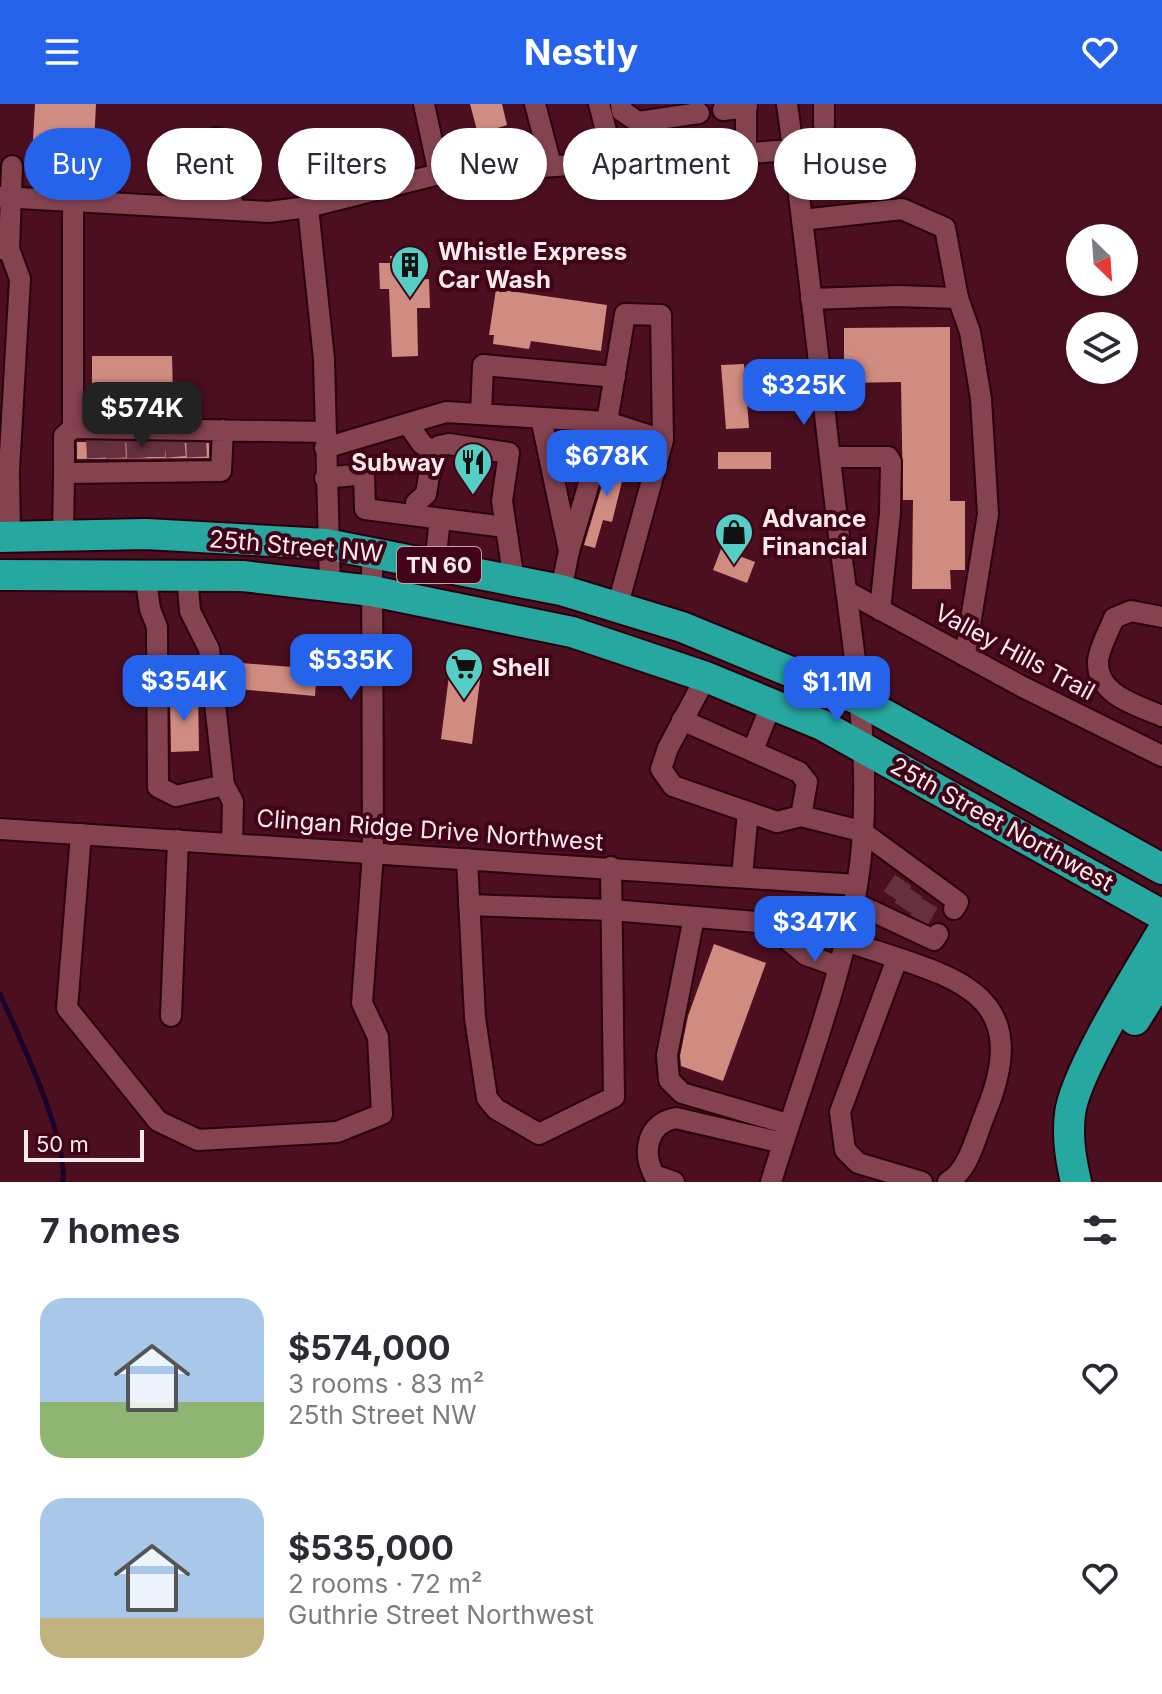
<!DOCTYPE html>
<html lang="en">
<head>
<meta charset="utf-8">
<style>
	body { margin:0; font-family:Inter,sans-serif; background:#f7f7f7; color:#2b2b33; height:100vh; display:flex; flex-direction:column; font-size:30px; white-space:nowrap }
	* { box-sizing:border-box; margin:0 }
	p { font-size:26px; color:#7c7c81 }
	.icon { flex:none; width:44px; height:44px; fill:none; stroke:currentColor; stroke-width:2; stroke-linecap:round; stroke-linejoin:round }
	.map { position:relative; height:1078px; overflow:hidden }
	.details { display:flex; flex-direction:column; background:#fff; flex:1 }
	.details>* { flex:none }
	.top-card { position:absolute; left:24px; top:24px; width:1114px; height:72px; display:flex; gap:16px }
	.needle { width:52px; rotate:155deg }
	.buttons { position:absolute; left:1066px; top:120px; display:grid; gap:16px }
	.buttons a { display:grid; place-items:center; width:72px; height:72px; border-radius:50%; background:#fff; box-shadow:0 2px 6px #0004; font-size:40px }
	.scale { position:absolute; left:24px; bottom:20px; width:120px; box-sizing:border-box; padding-left:8px; border:4px solid #fcebed; border-top:0; font-size:22px; line-height:28px; white-space:nowrap; color:#fcebed; -webkit-text-stroke:6px #410317; paint-order:stroke }
	.price { position:absolute; translate:-50% -68px; padding:0 18px; border-radius:16px; background:#2563eb; color:#fff; font-size:26px; line-height:52px; filter:drop-shadow(0 2px 4px #0008) }
	.price::after { content:''; position:absolute; left:50%; top:48px; width:24px; height:18px; margin-left:-12px; background:inherit; clip-path:polygon(0 0,100% 0,50% 100%) }
	.price.active { background:#222; color:#fff }
	ul { padding:0; list-style:none }
	li { display:flex; align-items:center; gap:24px; height:200px; padding:0 40px }
	li span { display:grid; place-items:center; flex:none; width:224px; height:160px; border-radius:24px; color:#555 }
	li>.icon { margin-inline-start:auto }
	span .icon { width:96px; height:96px; fill:#fffc; stroke-width:1 }
	li b { font-size:34px }
	h2 { display:flex; justify-content:space-between; align-items:center; height:96px; padding:0 40px; font-size:34px }
	.pill { padding:0 28px; border-radius:36px; background:#fff; box-shadow:0 2px 6px #0004; font-size:28px; line-height:72px }
	.pill.active { background:#2563eb; color:#fff }
	header { display:flex; justify-content:space-between; align-items:center; height:104px; padding:0 40px; background:#2563eb; color:#fff; font-size:36px; font-weight:700 }
	.map>svg:first-child { display:block }
	.lines { fill:none; stroke-linecap:round; stroke-linejoin:round }
	.stream { stroke:#1b002c; stroke-width:5 }
	.building { fill:#d18c81 }
	.minor-tunnel { stroke:#66303f; stroke-width:20; stroke-dasharray:20 10; stroke-linecap:butt }
	.minor-casing { stroke:#2a000c; stroke-width:24 }
	.highway-casing { stroke:#2a000c; stroke-width:34 }
	.minor { stroke:#854350; stroke-width:20 }
	.highway { stroke:#26a8a0; stroke-width:30 }
	.labels { text-anchor:middle; dominant-baseline:central; stroke-width:8; stroke-linejoin:round; paint-order:stroke }
	.shield { fill:#410317; stroke:#c4a5ad; stroke-width:2 }
	.shield-label { font-size:22px; font-weight:bold; fill:#fcebed }
	.poi-label { font-size:24px; font-weight:bold; fill:#fcebed; stroke:#410317; text-anchor:start }
	.street-label { font-size:24px; fill:#fcebed; stroke:#410317 }
</style>
</head>
<body>
<header><svg class="icon" aria-label="menu" viewBox="0 0 24 24"><path d="M4 6h16M4 12h16M4 18h16"/></svg>Nestly<svg class="icon" aria-label="heart" viewBox="0 0 24 24"><path d="M12 20l-8-8c-3-5 5-10 8-4 3-6 11-1 8 4z"/></svg></header>
<div class="map">
<svg width="1162" height="1078" viewBox="0 0 1162 1078">
	<rect width="100%" height="100%" fill="#4c0f20"/>
	<g class="lines">
		<path class="stream" d="M 0,890 C 20,935 67,1031 63,1078"/>
	</g>
	<g class="building">
		<path d="M 35,0 L 96,0 L 94,40 L 33,37 Z"/>
		<path d="M 470,0 L 502,0 L 507,21 L 478,30 Z"/>
		<path d="M 390,152 L 407,152 L 407,159 L 414,159 L 414,176 L 429,175 L 430,204 L 417,204 L 418,252 L 392,253 L 389,185 L 380,185 L 379,159 L 391,159 Z"/>
		<path d="M 496,185 L 607,201 L 601,247 L 531,237 L 529,245 L 493,240 L 494,231 L 489,231 Z"/>
		<path d="M 950,223 L 950,397 L 965,397 L 965,466 L 950,466 L 951,485 L 912,485 L 913,396 L 903,396 L 901,278 L 844,279 L 844,224 Z"/>
		<path d="M 92,252 L 172,252 L 173,293 L 122,297 L 122,293 L 92,291 Z"/>
		<path d="M 744,260 L 749,324 L 726,325 L 721,261 Z"/>
		<path d="M 77,338 L 209,339 L 209,354 L 77,355 Z"/>
		<rect x="718" y="348" width="53" height="17"/>
		<path d="M 612,349 L 628,353 L 612,418 L 603,416 L 595,444 L 584,441 Z"/>
		<path d="M 721,445 L 755,458 L 747,479 L 713,466 Z"/>
		<path d="M 451,556 L 482,560 L 472,640 L 441,635 Z"/>
		<path d="M 241,559 L 317,565 L 315,592 L 238,585 Z"/>
		<path d="M 170,590 L 198,590 L 199,647 L 171,648 Z"/>
		<path d="M 714,840 L 766,859 L 723,977 L 681,962 L 680,952 L 688,912 Z"/>
	</g>
	<g class="lines">
		<g class="minor-tunnel">
			<path d="M 155,333 L 155,355"/>
			<path d="M 174,333 L 176,355"/>
			<path d="M 196,333 L 197,355"/>
			<path d="M 96,334 L 97,355"/>
			<path d="M 115,334 L 116,355"/>
			<path d="M 136,334 L 137,355"/>
			<path d="M 892,793 L 906,772"/>
			<path d="M 903,804 L 918,781"/>
			<path d="M 919,816 L 934,790"/>
		</g>
		<defs>
			<g id="minor">
				<path d="M 424,0 L 439,70"/>
				<path d="M 535,0 L 551,61"/>
				<path d="M 599,0 L 614,57"/>
				<path d="M 621,0 L 622,7 L 638,18 L 699,9"/>
				<path d="M 723,6 L 747,3"/>
				<path d="M 824,21 L 824,0"/>
				<path d="M 217,34 L 234,106"/>
				<path d="M 746,49 L 746,0"/>
				<path d="M 0,93 L 269,108 L 308,103 L 439,70 L 793,46"/>
				<path d="M 73,97 L 73,324"/>
				<path d="M 308,103 L 324,255 L 330,482"/>
				<path d="M 802,116 L 902,105 L 945,124 L 958,194"/>
				<path d="M 0,145 L 9,145 L 20,175 L 9,366 L 10,432"/>
				<path d="M 9,145 L 12,62"/>
				<path d="M 811,195 L 897,192 L 958,194 L 970,228 L 981,295 L 988,410 L 965,552"/>
				<path d="M 481,310 L 483,261 L 615,273"/>
				<path d="M 541,314 L 569,447 L 561,486"/>
				<path d="M 408,320 L 422,340 L 433,348"/>
				<path d="M 223,326 L 221,367 L 64,369 L 64,332 L 73,324 L 325,328"/>
				<path d="M 325,344 L 446,308 L 607,318 L 569,447"/>
				<path d="M 830,353 L 888,353 L 891,358 L 890,409 L 880,506"/>
				<path d="M 325,374 L 364,370 L 365,405 L 505,423"/>
				<path d="M 416,399 L 426,390 L 433,348 L 439,342 L 449,340 L 509,349 L 502,397 L 514,477"/>
				<path d="M 63,432 L 64,369"/>
				<path d="M 435,460 L 440,415"/>
				<path d="M 145,470 L 150,505 L 157,523 L 158,683 L 176,692 L 224,681"/>
				<path d="M 187,471 L 190,507 L 209,545 L 224,681 L 233,698 L 232,740"/>
				<path d="M 846,487 L 1021,582 L 1162,652"/>
				<path d="M 617,504 L 663,336 L 661,211 L 625,210 L 607,318 L 663,336"/>
				<path d="M 1162,513 L 1131,507 L 1114,514 C 1109,527 1099,544 1098,557 C 1096,591 1137,601 1162,612"/>
				<path d="M 706,573 L 668,644 L 661,665 L 673,682 L 777,718 L 801,712 L 861,727 L 958,798 L 954,805"/>
				<path d="M 682,616 L 799,668 L 807,678 L 801,712"/>
				<path d="M 753,646 L 772,599"/>
				<path d="M 0,725 L 857,781"/>
				<path d="M 81,730 L 67,904 L 158,1017 L 198,1036 L 337,1028 L 382,1010 L 378,933 L 362,899 L 373,749 L 372,447"/>
				<path d="M 467,755 L 475,914 L 487,994 L 496,1005 L 539,1030 L 614,993 L 611,763"/>
				<path d="M 742,772 L 748,708"/>
				<path d="M 853,798 L 934,836 L 938,830"/>
				<path d="M 469,801 L 611,806 L 757,818 L 782,831 L 806,851 L 837,862"/>
				<path d="M 694,813 L 667,951 L 669,976 L 682,989 L 788,1020"/>
				<path d="M 844,836 C 942,872 1040,879 985,1010 C 976,1032 969,1066 948,1078"/>
				<path d="M 897,855 L 840,1008 L 845,1046 L 858,1059 L 922,1078"/>
				<path d="M 171,912 L 178,736"/>
				<path d="M 674,1078 L 654,1071 C 642,1048 647,1019 676,1014 L 783,1039"/>
				<path d="M 771,1078 C 800,983 841,879 857,782 C 876,668 853,545 839,432 C 822,288 807,144 787,0"/>
			</g>
			<g id="highway">
				<path d="M 0,433 L 146,430 L 326,440 L 561,486 L 682,523 L 857,595 L 1162,765"/>
				<path d="M 0,471 L 243,472 L 372,487 L 572,528 L 706,573 L 822,621 L 1162,811"/>
				<path d="M 1135,916 L 1162,872"/>
				<path d="M 1076,1078 C 1071,1056 1067,1034 1070,1010 C 1074,970 1139,867 1162,828"/>
			</g>
		</defs>
		<use href="#minor" class="minor-casing"/>
		<use href="#highway" class="highway-casing"/>
		<use href="#minor" class="minor"/>
		<use href="#highway" class="highway"/>
	</g>
	<defs>
		<symbol id="building-pin" viewBox="-11 -11 22 30"><path d="M0 17L-7.5 6A9.5 9.5 0 1 1 7.5 6Z" fill="#55cec5" stroke="#410317"/><path d="M-4-6H4V6H1V3H-1V6H-4ZM-2.5-4.3h1.7v1.8h-1.7ZM.8-4.3h1.7v1.8H.8ZM-2.5-1h1.7V.8h-1.7ZM.8-1h1.7V.8H.8Z" fill="#111"/></symbol>
		<symbol id="restaurant-pin" viewBox="-11 -11 22 30"><path d="M0 17L-7.5 6A9.5 9.5 0 1 1 7.5 6Z" fill="#55cec5" stroke="#410317"/><path d="M-5-6h1v4h1v-4h1v4h1v-4h1v5L-1.5 .5V6h-2V.5L-5-1ZM5-6V6H3V1.5H1.5Q1.5-4 5-6Z" fill="#111"/></symbol>
		<symbol id="shop-pin" viewBox="-11 -11 22 30"><path d="M0 17L-7.5 6A9.5 9.5 0 1 1 7.5 6Z" fill="#55cec5" stroke="#410317"/><path d="M-5-2.5h2.3a2.7 3.5 0 0 1 5.4 0H5L5.5 6h-11ZM-1.5-2.5h3a1.5 2.3 0 0 0-3 0Z" fill="#111"/></symbol>
		<symbol id="supermarket-pin" viewBox="-11 -11 22 30"><path d="M0 17L-7.5 6A9.5 9.5 0 1 1 7.5 6Z" fill="#55cec5" stroke="#410317"/><path d="M-6-5.5h2.5l.6 2H6L4.5 2H-2.5L-4.4-4H-6ZM-1.5 3.2a1.3 1.3 0 1 0 .1 0ZM3 3.2a1.3 1.3 0 1 0 .1 0Z" fill="#111"/></symbol>
	</defs>
	<g fill-rule="evenodd">
		<use href="#building-pin" x="388" y="139" width="44" height="60"/>
		<use href="#restaurant-pin" x="451" y="336" width="44" height="60"/>
		<use href="#shop-pin" x="712" y="406" width="44" height="60"/>
		<use href="#supermarket-pin" x="442" y="541" width="44" height="60"/>
	</g>
	<g class="labels">
		<rect class="shield" x="397" y="443" width="84" height="36" rx="6"/>
		<g class="shield-label">
			<text x="439" y="461">TN 60</text>
		</g>
		<g class="poi-label">
			<text x="438" y="147">Whistle Express<tspan x="438" dy="28">Car Wash</tspan></text>
			<text x="445" y="358" text-anchor="end">Subway</text>
			<text x="762" y="414">Advance<tspan x="762" dy="28">Financial</tspan></text>
			<text x="492" y="563">Shell</text>
		</g>
		<g class="street-label">
			<text transform="translate(296 442) rotate(5)">25th Street NW</text>
			<text transform="translate(1015 548) rotate(28)">Valley Hills Trail</text>
			<text transform="translate(1002 720) rotate(29)">25th Street Northwest</text>
			<text transform="translate(430 726) rotate(4)">Clingan Ridge Drive Northwest</text>
		</g>
	</g>
</svg>
<div class="buttons">
<a><svg class="needle" viewBox="-14 -14 28 28"><path d="M0-13l5 13h-10z" fill="#e53935"/><path d="M0 13l5-13h-10z" fill="#7c7c81"/></svg></a>
<a><svg class="icon" aria-label="layers" viewBox="0 0 24 24"><path d="M12 4l9 5-9 5-9-5zM3 14l9 5 9-5"/></svg></a>
</div>
<div class="scale">50 m</div>
<b class="price" style="left:804px;top:323px">$325K</b>
<b class="price active" style="left:142px;top:346px">$574K</b>
<b class="price" style="left:607px;top:394px">$678K</b>
<b class="price" style="left:351px;top:598px">$535K</b>
<b class="price" style="left:184px;top:619px">$354K</b>
<b class="price" style="left:837px;top:620px">$1.1M</b>
<b class="price" style="left:815px;top:860px">$347K</b>
<div class="top-card">
<a class="pill active">Buy</a>
<a class="pill">Rent</a>
<a class="pill">Filters</a>
<a class="pill">New</a>
<a class="pill">Apartment</a>
<a class="pill">House</a>
</div>
</div>
<section class="details">
<h2>7 homes<svg class="icon" aria-label="filters" viewBox="0 0 24 24"><path d="M4 7h16M4 17h16"/><circle cx="9" cy="7" r="2"/><circle cx="15" cy="17" r="2"/></svg></h2>
<ul>
<li><span style="background:linear-gradient(#a9c7e8 65%,#8fb573 0)"><svg class="icon" aria-label="home" viewBox="0 0 24 24"><path d="M3 11l9-7 9 7M6 9v11h12V9"/></svg></span><div><b>$574,000</b><p>3 rooms · 83 m²</p><p>25th Street NW</p></div><svg class="icon" aria-label="heart" viewBox="0 0 24 24"><path d="M12 20l-8-8c-3-5 5-10 8-4 3-6 11-1 8 4z"/></svg></li>
<li><span style="background:linear-gradient(#a9c7e8 75%,#c2b280 0)"><svg class="icon" aria-label="home" viewBox="0 0 24 24"><path d="M3 11l9-7 9 7M6 9v11h12V9"/></svg></span><div><b>$535,000</b><p>2 rooms · 72 m²</p><p>Guthrie Street Northwest</p></div><svg class="icon" aria-label="heart" viewBox="0 0 24 24"><path d="M12 20l-8-8c-3-5 5-10 8-4 3-6 11-1 8 4z"/></svg></li>
</ul>
</section>
</body>
</html>
